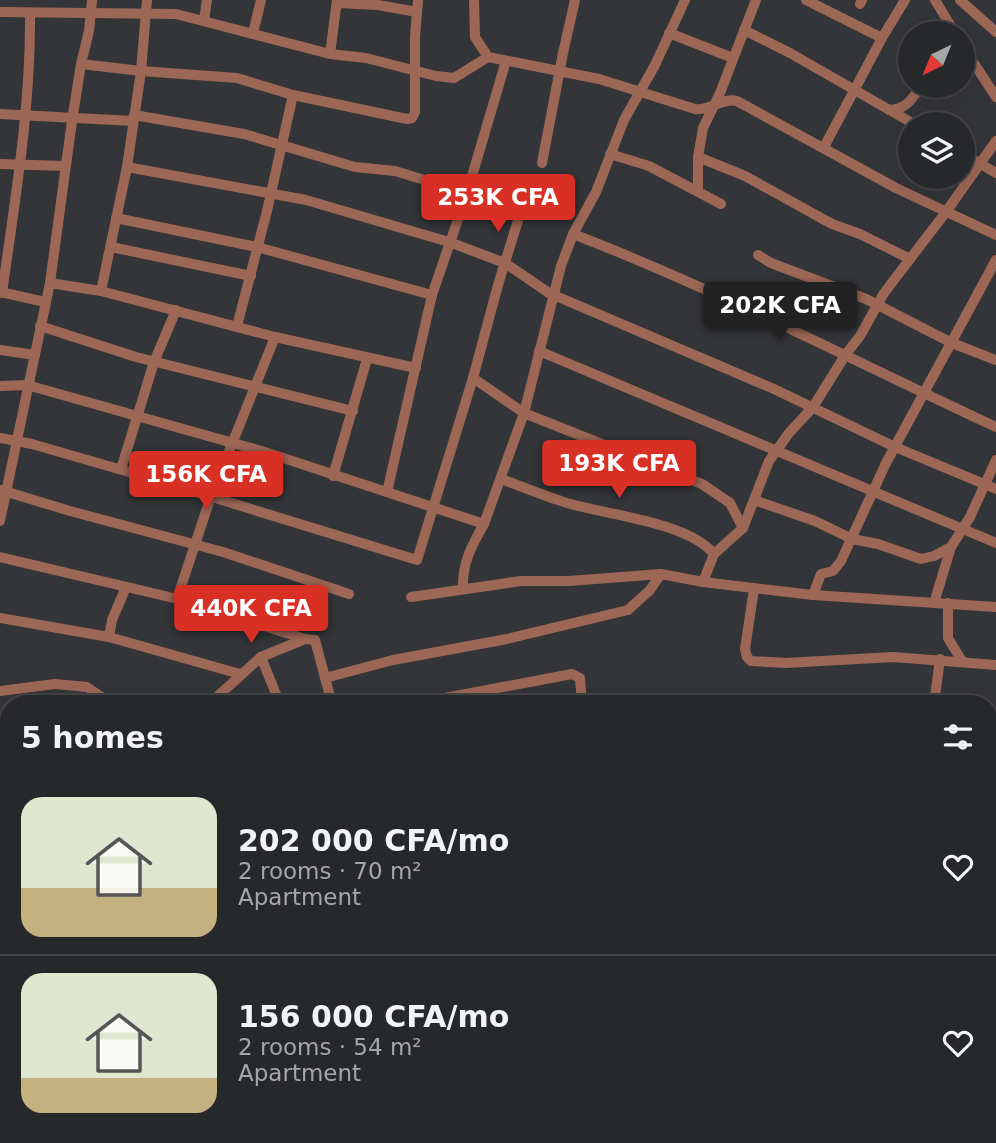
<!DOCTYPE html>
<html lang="en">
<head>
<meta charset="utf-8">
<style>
	body { margin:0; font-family:"DejaVu Sans",sans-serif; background:#2f3032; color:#f1f3f6; height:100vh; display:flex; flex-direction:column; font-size:26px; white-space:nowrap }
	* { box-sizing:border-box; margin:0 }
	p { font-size:23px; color:#a4a6a8 }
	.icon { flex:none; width:38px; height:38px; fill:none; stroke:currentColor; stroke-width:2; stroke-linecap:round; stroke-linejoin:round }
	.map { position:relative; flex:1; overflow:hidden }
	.details { position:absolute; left:0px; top:695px; width:998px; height:450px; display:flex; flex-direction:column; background:#27282a; border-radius:28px 28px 0 0; box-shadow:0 7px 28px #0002,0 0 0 2px #434447 }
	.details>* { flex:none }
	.needle { width:46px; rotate:223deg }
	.fabs { position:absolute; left:898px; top:21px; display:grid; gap:14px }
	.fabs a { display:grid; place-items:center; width:77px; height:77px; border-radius:50%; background:#27282a; box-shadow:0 7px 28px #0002,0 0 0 2px #434447; font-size:35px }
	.price { position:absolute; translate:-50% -60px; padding:0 16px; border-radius:7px; background:#d93025; color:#fff; font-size:23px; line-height:46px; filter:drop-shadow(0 2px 4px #0008) }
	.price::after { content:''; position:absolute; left:50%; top:42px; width:21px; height:16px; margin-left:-10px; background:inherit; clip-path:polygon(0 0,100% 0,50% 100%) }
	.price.on { background:#222; color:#fff }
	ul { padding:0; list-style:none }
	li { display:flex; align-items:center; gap:21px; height:175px; padding:0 21px }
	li+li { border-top:2px solid #434447 }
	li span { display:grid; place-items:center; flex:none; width:196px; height:140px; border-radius:21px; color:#555 }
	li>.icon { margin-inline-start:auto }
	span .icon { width:84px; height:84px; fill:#fffc; stroke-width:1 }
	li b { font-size:30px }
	h2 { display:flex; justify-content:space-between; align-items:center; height:84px; padding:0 21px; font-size:30px }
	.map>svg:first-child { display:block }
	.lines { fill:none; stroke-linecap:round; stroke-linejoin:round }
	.street { stroke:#9d6755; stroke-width:10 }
</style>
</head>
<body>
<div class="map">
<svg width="996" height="1143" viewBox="0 0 996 1143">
	<rect width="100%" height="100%" fill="#343538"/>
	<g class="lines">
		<g class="street">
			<path d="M 474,0 L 475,37 L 488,57 L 599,79 L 695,109 C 710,111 723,97 737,101 L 896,188 L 996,235"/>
			<path d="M 806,0 L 882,38"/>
			<path d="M 935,0 L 955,33"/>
			<path d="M 960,0 L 996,32"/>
			<path d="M 337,3 L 378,5 L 417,12"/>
			<path d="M 860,4 L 862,0"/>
			<path d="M 0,12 L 176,14 L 330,54 L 366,58 L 436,76 L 454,78 L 488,57"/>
			<path d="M 204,20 L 207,0"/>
			<path d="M 744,30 L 790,53 L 914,124"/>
			<path d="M 253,33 L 261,0"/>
			<path d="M 669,33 L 733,58"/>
			<path d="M 962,45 L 996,97"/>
			<path d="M 330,54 L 337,0"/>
			<path d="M 81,64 L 141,71 L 237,78 L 293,95 L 407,119 L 412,118 L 415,112 L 415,37 L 418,0"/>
			<path d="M 889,110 C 907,109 912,99 921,86"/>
			<path d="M 0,114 L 133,121"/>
			<path d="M 134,115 L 244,134 L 355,167 L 395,171 L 467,193"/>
			<path d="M 824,147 L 882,38 L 905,0"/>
			<path d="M 962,153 L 996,173"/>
			<path d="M 610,154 L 649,166 L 721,204"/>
			<path d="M 698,157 L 745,176 L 832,224 L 860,234 L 910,259"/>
			<path d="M 542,163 L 563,53 L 575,0"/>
			<path d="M 0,164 L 65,166"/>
			<path d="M 127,167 L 306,200 L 449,242 L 505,263 L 549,293 L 774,389 L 895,447 L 996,489"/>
			<path d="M 698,191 L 698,157 L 703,128 L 720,93 L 756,0"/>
			<path d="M 116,218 L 257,247 L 432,295"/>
			<path d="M 573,234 C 718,290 856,362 996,427"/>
			<path d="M 111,247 L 251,276"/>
			<path d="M 758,255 L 771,263 L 866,299 L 952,343 L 996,360"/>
			<path d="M 50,283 L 101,291 L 275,337 L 416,368"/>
			<path d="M 101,291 L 127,167 L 141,71 L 147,0"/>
			<path d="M 0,292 L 45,302"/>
			<path d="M 2,293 C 15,200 31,107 30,13"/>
			<path d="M 40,326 L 136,357 L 353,411"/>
			<path d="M 237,326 L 267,211 L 293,95"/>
			<path d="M 0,350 L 35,355"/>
			<path d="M 539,351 L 996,543"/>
			<path d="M 473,378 L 524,413 L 702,484 L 730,503 L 743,528"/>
			<path d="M 0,386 L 27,385 L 265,452 L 484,524 L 524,413 L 561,266 L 573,234 L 596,192 L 624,120 L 655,65 L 685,0"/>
			<path d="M 0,438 L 32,444 L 160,481 L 417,560 L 473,378 L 498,285 L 520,214"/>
			<path d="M 121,469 L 154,362 L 176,310"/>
			<path d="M 333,476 L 367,359"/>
			<path d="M 501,479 C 523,487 545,496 567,503 C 608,515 687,522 714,554"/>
			<path d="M 1,490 L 70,511 L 223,552 L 349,594"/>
			<path d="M 387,492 L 432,295 L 467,193 L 506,61"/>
			<path d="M 754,500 L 815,521 L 852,539 L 878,544 L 921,559 L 934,556 L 951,547"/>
			<path d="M 0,521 L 50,283 L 72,121 L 81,64 L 89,31 L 92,0"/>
			<path d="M 0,557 L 182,600 L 305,639"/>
			<path d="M 703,582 L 714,554 L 743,528 L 769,461 L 789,433 L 813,407 L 846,354 L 860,336 L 884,293 L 946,212 L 996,141"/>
			<path d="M 463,588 C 462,563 472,545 484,524"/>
			<path d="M 754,589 L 745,649 L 747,657 L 751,661 L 786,663 L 893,657 L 996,665"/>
			<path d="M 813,595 L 821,574 L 833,571 L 841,561 L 886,463 L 996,260"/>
			<path d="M 411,597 L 521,581 L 569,581 L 661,574 L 703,582 L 813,595 L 996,607"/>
			<path d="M 177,599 L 211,496 L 275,337"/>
			<path d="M 934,603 L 951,547 L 970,517 L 996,460"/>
			<path d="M 948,603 L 948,638 L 962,661"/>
			<path d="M 0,618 L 109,637 L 240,674"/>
			<path d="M 109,637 L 112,620 L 126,587"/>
			<path d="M 261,657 L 280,704"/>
			<path d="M 325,678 L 393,660 L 507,639 L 628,610 L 650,590 L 661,574"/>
			<path d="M 0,691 L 55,684 L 87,687 L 103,698 L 126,704"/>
			<path d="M 209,704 L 261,657 L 305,639 L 315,640 L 332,704"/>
			<path d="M 413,704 L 572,674 L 580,678 L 582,704"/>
			<path d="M 934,704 L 940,659"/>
			<path d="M 0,747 L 9,745"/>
			<path d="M 0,800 L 9,797"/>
			<path d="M 0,864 L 9,847"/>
			<path d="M 989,894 L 996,893"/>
			<path d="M 817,1136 L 826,1143"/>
			<path d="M 935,1136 L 946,1143"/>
			<path d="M 562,1143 L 569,1136"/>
			<path d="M 797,1143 L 799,1136"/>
			<path d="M 982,1143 L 996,1128"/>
		</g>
	</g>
</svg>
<div class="fabs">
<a><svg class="needle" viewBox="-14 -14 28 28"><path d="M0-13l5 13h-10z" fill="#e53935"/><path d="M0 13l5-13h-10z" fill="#a4a6a8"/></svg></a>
<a><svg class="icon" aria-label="layers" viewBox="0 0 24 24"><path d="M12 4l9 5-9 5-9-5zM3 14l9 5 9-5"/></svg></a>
</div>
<b class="price" style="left:498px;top:234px">253K CFA</b>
<b class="price on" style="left:780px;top:342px">202K CFA</b>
<b class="price" style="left:619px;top:500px">193K CFA</b>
<b class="price" style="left:206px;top:511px">156K CFA</b>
<b class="price" style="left:251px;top:645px">440K CFA</b>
<section class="details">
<h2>5 homes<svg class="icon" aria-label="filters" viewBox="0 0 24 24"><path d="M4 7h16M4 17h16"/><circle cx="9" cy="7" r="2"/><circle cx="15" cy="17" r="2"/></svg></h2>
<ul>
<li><span style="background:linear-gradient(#dfe7d0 65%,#c2b280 0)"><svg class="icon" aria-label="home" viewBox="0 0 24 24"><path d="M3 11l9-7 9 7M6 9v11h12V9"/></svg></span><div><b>202 000 CFA/mo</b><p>2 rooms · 70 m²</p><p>Apartment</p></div><svg class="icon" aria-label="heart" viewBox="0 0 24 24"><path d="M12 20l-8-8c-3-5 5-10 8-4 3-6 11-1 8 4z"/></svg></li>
<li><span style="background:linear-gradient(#dfe7d0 75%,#c2b280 0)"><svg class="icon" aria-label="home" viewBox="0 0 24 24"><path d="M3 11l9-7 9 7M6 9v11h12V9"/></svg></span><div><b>156 000 CFA/mo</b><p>2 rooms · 54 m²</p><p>Apartment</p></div><svg class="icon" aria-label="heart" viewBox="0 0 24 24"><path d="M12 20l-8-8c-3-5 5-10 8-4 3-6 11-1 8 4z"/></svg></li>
</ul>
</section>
</div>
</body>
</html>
